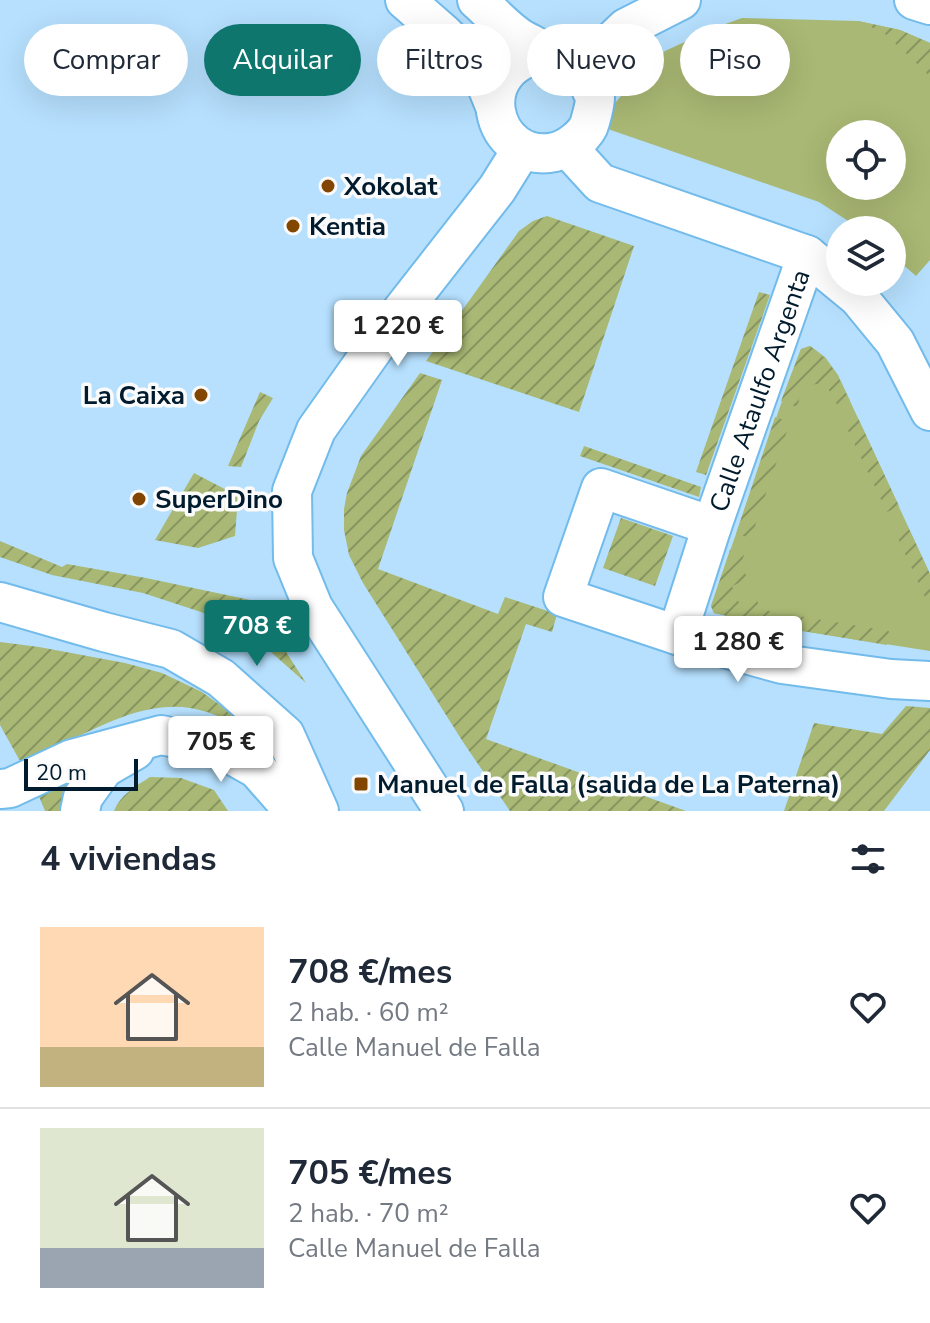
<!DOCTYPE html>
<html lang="es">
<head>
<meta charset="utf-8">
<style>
	body { margin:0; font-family:"Nunito Sans",sans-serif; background:#f6f6f7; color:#1f2937; height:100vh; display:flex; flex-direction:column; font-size:30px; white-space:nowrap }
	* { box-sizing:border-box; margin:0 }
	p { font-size:26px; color:#747a83 }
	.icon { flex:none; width:44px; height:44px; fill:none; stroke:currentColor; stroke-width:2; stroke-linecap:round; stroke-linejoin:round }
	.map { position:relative; height:811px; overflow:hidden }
	.side { display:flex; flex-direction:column; background:#fff; flex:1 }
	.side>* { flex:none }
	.hud { position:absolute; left:24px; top:24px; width:882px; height:72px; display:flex; gap:16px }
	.controls { position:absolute; left:826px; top:120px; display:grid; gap:16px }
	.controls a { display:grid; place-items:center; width:80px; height:80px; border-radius:50%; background:#fff; box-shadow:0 8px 32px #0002; font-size:40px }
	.scale { position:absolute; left:24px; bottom:20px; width:114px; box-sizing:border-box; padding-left:8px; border:4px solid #001b2d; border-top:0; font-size:22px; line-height:28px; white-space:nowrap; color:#001b2d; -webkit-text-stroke:6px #fbfbfb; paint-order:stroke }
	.price { position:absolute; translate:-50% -68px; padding:0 18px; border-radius:8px; background:#fff; color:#222; font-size:26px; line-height:52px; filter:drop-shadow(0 2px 4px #0008) }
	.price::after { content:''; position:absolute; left:50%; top:48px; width:24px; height:18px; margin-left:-12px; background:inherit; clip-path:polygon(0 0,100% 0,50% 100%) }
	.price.on { background:#0f766e; color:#fff }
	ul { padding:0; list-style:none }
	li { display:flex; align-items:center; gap:24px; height:200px; padding:0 40px }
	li+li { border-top:2px solid #e0e1e3 }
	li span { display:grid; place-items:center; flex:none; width:224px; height:160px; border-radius:0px; color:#555 }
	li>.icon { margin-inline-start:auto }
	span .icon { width:96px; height:96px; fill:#fffc; stroke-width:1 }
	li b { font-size:34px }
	h2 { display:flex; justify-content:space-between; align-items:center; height:96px; padding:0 40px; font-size:34px }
	.chip { padding:0 28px; border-radius:36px; background:#fff; box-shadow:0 8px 32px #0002; font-size:28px; line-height:72px }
	.chip.on { background:#0f766e; color:#fff }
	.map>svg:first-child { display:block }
	.green { fill:#a9b874; fill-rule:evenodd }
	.garden { fill:url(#garden-furrows) }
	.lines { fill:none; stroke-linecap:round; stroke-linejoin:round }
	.minor-casing { stroke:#72bbeb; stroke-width:42 }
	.minor { stroke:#fff; stroke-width:38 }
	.poi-dot { fill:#824601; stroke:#fbfbfb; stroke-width:3 }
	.labels { text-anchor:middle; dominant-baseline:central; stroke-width:7; stroke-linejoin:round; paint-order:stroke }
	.poi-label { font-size:26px; font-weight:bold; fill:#001b2d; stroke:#fbfbfb; text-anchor:start }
	.street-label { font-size:26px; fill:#001b2d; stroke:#fbfbfb }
</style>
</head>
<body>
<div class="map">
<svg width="930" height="811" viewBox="0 0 930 811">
	<defs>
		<pattern id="garden-furrows" width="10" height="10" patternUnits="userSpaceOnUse" patternTransform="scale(2)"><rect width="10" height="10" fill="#a9b874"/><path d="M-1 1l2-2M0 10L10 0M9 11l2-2" fill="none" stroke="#879560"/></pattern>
	</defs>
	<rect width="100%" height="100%" fill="#b6e0fe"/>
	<g class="green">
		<path d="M 742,18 L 858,21 L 900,30 L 930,43 L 930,260 L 916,276 L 892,255 L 892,230 L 862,230 L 819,202 L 605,128 L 606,114 L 642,71 L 665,51 L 717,27 ZM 840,134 L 892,134 L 892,186 L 840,186 Z"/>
		<path d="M 810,346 L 825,357 L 838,375 L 930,574 L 930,651 L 790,629 L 714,613 L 711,606 L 790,378 L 801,349 Z"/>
	</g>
	<g class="garden">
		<path d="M 858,21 L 900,30 L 930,43 L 930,78 L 925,71 L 884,33 Z"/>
		<path d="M 547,216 L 634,246 L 579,412 L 426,361 L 519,231 L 533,221 Z"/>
		<path d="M 759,292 L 770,295 L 706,475 L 696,472 Z"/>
		<path d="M 810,346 C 833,362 839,378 850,401 L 838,407 C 835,401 832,394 828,389 C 820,380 807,384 801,394 C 799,398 799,403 797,407 L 781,401 L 801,349 Z"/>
		<path d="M 420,373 L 442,380 L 378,569 L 498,614 L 505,597 L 557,614 L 552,632 L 526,624 L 486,739 L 686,811 L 510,811 L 463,742 L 363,583 L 349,555 L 344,530 L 344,509 L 347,493 L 361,456 Z"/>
		<path d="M 260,392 L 273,398 L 259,421 L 241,467 L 228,466 Z"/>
		<path d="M 775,417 L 790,422 L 751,538 L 736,534 Z"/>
		<path d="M 858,418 L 899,506 L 887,512 L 845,424 Z"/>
		<path d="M 584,446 L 701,487 L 699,497 L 580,456 Z"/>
		<path d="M 194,473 L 238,496 L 235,536 L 198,548 L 155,540 Z"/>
		<path d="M 621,518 L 673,536 L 655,586 L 603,568 Z"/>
		<path d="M 909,529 L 930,574 L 930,608 L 896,534 Z"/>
		<path d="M 0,541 L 62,567 L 67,564 L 146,578 L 260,602 L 279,641 L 306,683 L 263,645 L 238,627 L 201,612 L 143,593 L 52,575 L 3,558 L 0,557 Z"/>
		<path d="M 730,550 L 744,555 L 741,565 L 748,579 L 732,586 L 739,603 L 755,596 L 761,609 L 774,612 L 772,626 L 714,613 L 711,606 Z"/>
		<path d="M 792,615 L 889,631 L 887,645 L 790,629 Z"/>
		<path d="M 0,642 L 39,647 L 125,663 L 162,673 L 202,692 L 239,719 L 245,724 L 245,727 L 241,727 C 230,722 219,716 207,712 C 140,690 80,743 20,761 L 0,725 Z"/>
		<path d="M 906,706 L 930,708 L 930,750 L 884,811 L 784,811 L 814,723 L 882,734 Z"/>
		<path d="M 76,773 L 66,811 L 45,811 L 38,794 Z"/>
		<path d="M 150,777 L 181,778 L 214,790 L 228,811 L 114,811 C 120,795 136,786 150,777 Z"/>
	</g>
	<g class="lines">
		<defs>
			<g id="minor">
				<path d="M 405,0 L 443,33 L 480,69 L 495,106"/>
				<path d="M 477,0 C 492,13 506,30 523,40 C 532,44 541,50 550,53 C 562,58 574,60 582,70 C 586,74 588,82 590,86 C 590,87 595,97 595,98 C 595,104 592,115 590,122 C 587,135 568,149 555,152 C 491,166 464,63 548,53"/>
				<path d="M 914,0 L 930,5"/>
				<path d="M 582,70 L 626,28 L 681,0"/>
				<path d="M 568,148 L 600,183 L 807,255 L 858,297 L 895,342 L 930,411"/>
				<path d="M 712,526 L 601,488 L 563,597 L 677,635 L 782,664 L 891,679 L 930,681"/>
				<path d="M 0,602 L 104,632 L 171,649 L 221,678 L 285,735 L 319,811"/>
				<path id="s1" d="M 677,635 L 712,526 L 807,255"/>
				<path d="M 0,789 L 10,788 L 72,759 L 161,735 L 216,746 L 257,769 L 294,811"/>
				<path d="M 80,811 L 83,797 L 104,768 L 135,750"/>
				<path d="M 444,811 L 313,607 L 293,558 L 292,491 L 316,430 L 386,331 L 497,189 L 522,149"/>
			</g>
		</defs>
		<use href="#minor" class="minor-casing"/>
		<use href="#minor" class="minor"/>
	</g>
	<g class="poi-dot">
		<circle cx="328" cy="186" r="8"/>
		<circle cx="293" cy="226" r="8"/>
		<circle cx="201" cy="395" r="8"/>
		<circle cx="139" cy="499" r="8"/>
		<rect x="353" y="776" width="16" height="16" rx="4"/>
	</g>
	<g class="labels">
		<g class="poi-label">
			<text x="344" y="186">Xokolat</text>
			<text x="309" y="226">Kentia</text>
			<text x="185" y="395" text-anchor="end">La Caixa</text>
			<text x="155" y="499">SuperDino</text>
			<text x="377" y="784">Manuel de Falla (salida de La Paterna)</text>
		</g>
		<g class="street-label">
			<text stroke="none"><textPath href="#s1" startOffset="258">Calle Ataulfo Argenta</textPath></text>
		</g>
	</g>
</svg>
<div class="controls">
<a><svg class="icon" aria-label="locate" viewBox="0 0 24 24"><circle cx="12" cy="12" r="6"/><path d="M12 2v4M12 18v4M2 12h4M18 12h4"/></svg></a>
<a><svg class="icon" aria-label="layers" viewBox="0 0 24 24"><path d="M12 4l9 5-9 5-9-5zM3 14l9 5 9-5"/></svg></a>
</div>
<div class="scale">20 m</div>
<b class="price" style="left:398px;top:368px">1 220 €</b>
<b class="price on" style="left:257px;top:668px">708 €</b>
<b class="price" style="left:738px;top:684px">1 280 €</b>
<b class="price" style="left:221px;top:784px">705 €</b>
<div class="hud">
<a class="chip">Comprar</a>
<a class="chip on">Alquilar</a>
<a class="chip">Filtros</a>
<a class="chip">Nuevo</a>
<a class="chip">Piso</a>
</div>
</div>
<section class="side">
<h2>4 viviendas<svg class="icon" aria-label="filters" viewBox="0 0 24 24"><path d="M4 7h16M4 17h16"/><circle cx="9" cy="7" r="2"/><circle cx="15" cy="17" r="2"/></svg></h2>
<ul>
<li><span style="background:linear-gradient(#ffd9b3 75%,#c2b280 0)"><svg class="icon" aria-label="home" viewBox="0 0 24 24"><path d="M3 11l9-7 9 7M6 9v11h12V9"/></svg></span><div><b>708 €/mes</b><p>2 hab. · 60 m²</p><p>Calle Manuel de Falla</p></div><svg class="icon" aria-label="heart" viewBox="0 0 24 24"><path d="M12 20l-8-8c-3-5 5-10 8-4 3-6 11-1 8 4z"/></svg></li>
<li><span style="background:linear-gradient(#dfe7d0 75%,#9aa5b1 0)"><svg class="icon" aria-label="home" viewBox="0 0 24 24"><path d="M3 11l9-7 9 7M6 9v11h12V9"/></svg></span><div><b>705 €/mes</b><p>2 hab. · 70 m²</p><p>Calle Manuel de Falla</p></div><svg class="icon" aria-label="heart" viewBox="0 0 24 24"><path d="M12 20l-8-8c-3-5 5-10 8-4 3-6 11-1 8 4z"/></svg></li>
</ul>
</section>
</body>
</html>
